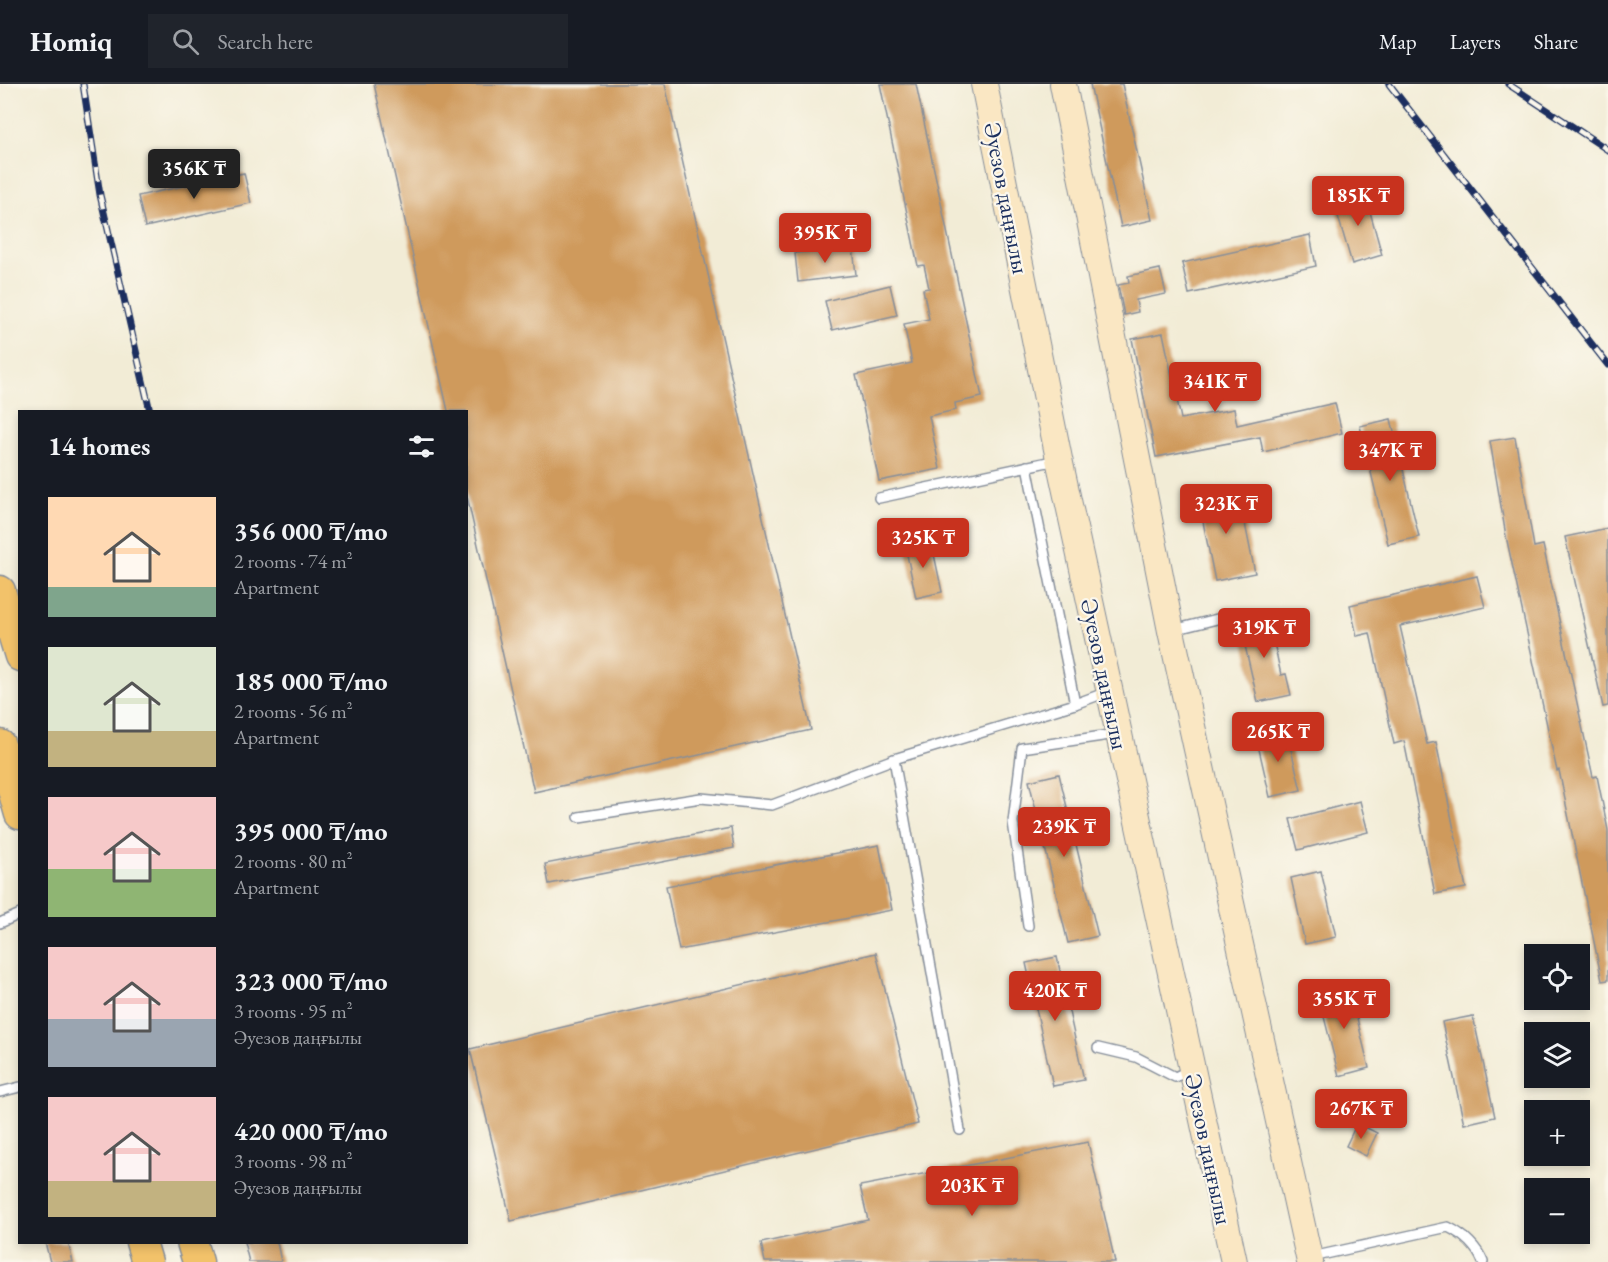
<!DOCTYPE html>
<html lang="en">
<head>
<meta charset="utf-8">
<style>
	body { margin:0; font-family:"EB Garamond",serif; background:#20242c; color:#f1f3f6; height:100vh; display:flex; flex-direction:column; font-size:22px; white-space:nowrap }
	* { box-sizing:border-box; margin:0 }
	p { font-size:20px; color:#9ea1a6 }
	.icon { flex:none; width:33px; height:33px; fill:none; stroke:currentColor; stroke-width:2; stroke-linecap:round; stroke-linejoin:round }
	.map { position:relative; flex:1; overflow:hidden }
	.panel { position:absolute; left:18px; top:326px; width:450px; height:834px; display:flex; flex-direction:column; background:#171b24; border-radius:0px; box-shadow:0 3px 9px #0003 }
	.panel>* { flex:none }
	.fabs { position:absolute; left:1524px; top:860px; display:grid; gap:12px }
	.fabs a { display:grid; place-items:center; width:66px; height:66px; border-radius:0px; background:#171b24; box-shadow:0 3px 9px #0003; font-size:30px }
	.price { position:absolute; translate:-50% -51px; padding:0 14px; border-radius:6px; background:#c8321e; color:#fff; font-size:20px; line-height:39px; filter:drop-shadow(0 2px 3px #0008) }
	.price::after { content:''; position:absolute; left:50%; top:36px; width:18px; height:14px; margin-left:-9px; background:inherit; clip-path:polygon(0 0,100% 0,50% 100%) }
	.price.on { background:#222; color:#fff }
	ul { padding:0; list-style:none }
	li { display:flex; align-items:center; gap:18px; height:150px; padding:0 30px }
	li span { display:grid; place-items:center; flex:none; width:168px; height:120px; border-radius:0px; color:#555 }
	li>.icon { margin-inline-start:auto }
	span .icon { width:72px; height:72px; fill:#fffc; stroke-width:1 }
	li b { font-size:26px }
	h2 { display:flex; justify-content:space-between; align-items:center; height:72px; padding:0 30px; font-size:26px }
	header { display:flex; align-items:center; gap:36px; box-sizing:border-box; height:84px; padding:0 30px; background:#171b24; border-bottom:2px solid #363941 }
	header strong { font-size:28px }
	nav { display:flex; gap:33px; margin-inline-start:auto; font-size:21px }
	.search { width:420px; height:54px; background:#20242c; display:flex; align-items:center; gap:15px; box-sizing:border-box; padding:0 21px; border-radius:0px; color:#9ea1a6; font-size:22px }
	.map>svg:first-child { display:block }
	.building { fill:#cf9a5c }
	.lines { fill:none; stroke-linecap:round; stroke-linejoin:round }
	.service-casing { stroke:#868e9a; stroke-width:12 }
	.secondary-casing { stroke:#868e9a; stroke-width:28 }
	.trunk-casing { stroke:#868e9a; stroke-width:33 }
	.service { stroke:#fff; stroke-width:9 }
	.secondary { stroke:#fae7c3; stroke-width:26 }
	.trunk { stroke:#f2c26a; stroke-width:30 }
	.rail-casing { stroke:#1b2f5e; stroke-width:7 }
	.rail { stroke:#fbf7ec; stroke-width:4.5; stroke-dasharray:14; stroke-linecap:butt }
	.labels { text-anchor:middle; dominant-baseline:central; stroke-width:4.5; stroke-linejoin:round; paint-order:stroke }
	.street-label { font-size:24px; fill:#1b2f5e; stroke:#fbf7ec }
</style>
</head>
<body>
<header>
<strong>Homiq</strong>
<div class="search"><svg class="icon" aria-label="search" viewBox="0 0 24 24"><circle cx="10" cy="10" r="6"/><path d="M15 15l6 6"/></svg>Search here</div>
<nav><a>Map</a><a>Layers</a><a>Share</a></nav>
</header>
<div class="map">
<svg width="1608" height="1178" viewBox="0 0 1608 1178">
	<rect width="100%" height="100%" fill="#fbf7ec"/>
	<filter id="ink" filterUnits="userSpaceOnUse"><feTurbulence type="fractalNoise" baseFrequency=".0167" numOctaves="2"/><feDisplacementMap in="SourceGraphic" scale="12" xChannelSelector="R" yChannelSelector="G"/><feConvolveMatrix kernelMatrix="1 2 1 2 8 2 1 2 1" color-interpolation-filters="sRGB"/></filter>
	<filter id="wash" filterUnits="userSpaceOnUse"><feTurbulence type="fractalNoise" baseFrequency=".008" numOctaves="4" result="noise"/><feDisplacementMap in="SourceGraphic" scale="24" xChannelSelector="R" yChannelSelector="G"/><feGaussianBlur stdDeviation="1.35" result="paint"/><feColorMatrix in="noise" values="0 0 0 0 0 0 0 0 0 0 0 0 0 0 0 0 0 1.4 0 .05"/><feComposite in="paint" operator="in"/></filter>
	<g filter="url(#wash)">
		<rect width="100%" height="100%" fill="#f2ecd6"/>
		<g id="blocks">
			<g class="building">
				<path d="M 374,0 L 665,0 L 811,646 L 534,708 L 466,408 L 466,327 L 448,327 Z"/>
				<path d="M 880,0 L 916,0 L 982,313 L 955,319 L 956,326 L 929,332 L 940,385 L 879,397 L 856,291 L 912,279 L 904,240 L 929,235 L 923,205 L 929,204 L 924,181 L 918,182 Z"/>
				<path d="M 1090,0 L 1122,0 L 1152,136 L 1121,143 Z"/>
				<path d="M 244,89 L 251,119 L 145,143 L 138,112 Z"/>
				<path d="M 1364,106 L 1382,171 L 1352,180 L 1333,115 Z"/>
				<path d="M 1310,151 L 1316,182 L 1189,210 L 1182,179 Z"/>
				<path d="M 853,163 L 856,191 L 798,198 L 795,169 Z"/>
				<path d="M 1160,185 L 1166,210 L 1136,216 L 1138,228 L 1124,231 L 1118,201 L 1129,199 L 1128,192 Z"/>
				<path d="M 890,201 L 897,231 L 832,246 L 825,217 Z"/>
				<path d="M 1163,249 L 1181,335 L 1234,325 L 1237,341 L 1335,319 L 1342,349 L 1263,368 L 1260,353 L 1156,373 L 1132,255 Z"/>
				<path d="M 1391,335 L 1419,453 L 1388,460 L 1360,342 Z"/>
				<path d="M 1515,353 L 1534,463 L 1543,461 L 1593,693 L 1597,692 L 1608,746 L 1608,896 L 1602,897 L 1559,686 L 1557,687 L 1506,452 L 1490,357 Z"/>
				<path d="M 1238,405 L 1255,489 L 1215,497 L 1198,413 Z"/>
				<path d="M 1608,444 L 1608,622 L 1603,623 L 1565,453 Z"/>
				<path d="M 931,456 L 942,508 L 916,514 L 905,461 Z"/>
				<path d="M 1477,492 L 1485,523 L 1400,542 L 1427,660 L 1436,658 L 1466,804 L 1435,810 L 1404,657 L 1394,660 L 1370,549 L 1357,552 L 1350,521 Z"/>
				<path d="M 1274,532 L 1278,553 L 1273,554 L 1281,591 L 1286,590 L 1291,611 L 1258,618 L 1240,540 Z"/>
				<path d="M 1286,645 L 1301,706 L 1270,713 L 1256,652 Z"/>
				<path d="M 1059,690 L 1098,852 L 1068,859 L 1029,697 Z"/>
				<path d="M 1360,717 L 1368,748 L 1298,766 L 1290,735 Z"/>
				<path d="M 731,744 L 734,764 L 549,800 L 545,780 Z"/>
				<path d="M 879,761 L 892,826 L 679,866 L 666,802 Z"/>
				<path d="M 1321,787 L 1336,853 L 1305,860 L 1291,794 Z"/>
				<path d="M 876,869 L 918,1040 L 511,1137 L 470,965 Z"/>
				<path d="M 1057,873 L 1084,996 L 1053,1002 L 1026,879 Z"/>
				<path d="M 1349,901 L 1369,984 L 1339,992 L 1318,909 Z"/>
				<path d="M 1473,932 L 1495,1033 L 1464,1040 L 1442,938 Z"/>
				<path d="M 1357,1039 L 1377,1049 L 1366,1072 L 1346,1062 Z"/>
				<path d="M 1088,1058 L 1115,1178 L 765,1178 L 761,1159 L 868,1136 L 860,1102 Z"/>
				<path d="M 45,1158 L 68,1158 L 73,1178 L 50,1178 Z"/>
				<path d="M 244,1158 L 277,1158 L 281,1178 L 249,1178 Z"/>
			</g>
		</g>
	</g>
	<g filter="url(#ink)">
		<use href="#blocks" fill-opacity="0" stroke="#868e9a" stroke-width="1.5"/>
		<g class="lines">
			<defs>
				<g id="service">
					<path d="M 1027,382 L 1075,620"/>
					<path d="M 879,414 L 1057,376"/>
					<path d="M 1173,546 L 1233,531"/>
					<path d="M 894,675 L 1075,620 L 1107,608"/>
					<path d="M 579,733 L 701,714 L 772,721 L 894,675 L 960,1046"/>
					<path d="M 0,839 L 20,830"/>
					<path d="M 1028,842 L 1013,738 L 1022,664 L 1116,650"/>
					<path d="M 1098,964 L 1136,973 L 1175,993 L 1190,986"/>
					<path d="M 0,1008 L 20,1003"/>
					<path d="M 1312,1173 L 1448,1143 C 1464,1151 1476,1161 1483,1178"/>
				</g>
				<g id="secondary">
					<path d="M 984,0 L 1059,375 L 1234,1178"/>
					<path d="M 1063,0 L 1171,547 L 1310,1178"/>
				</g>
				<g id="trunk">
					<path d="M 0,507 L 20,572"/>
					<path d="M 0,661 L 20,730"/>
					<path d="M 141,1158 L 147,1178"/>
					<path d="M 192,1158 L 198,1178"/>
				</g>
			</defs>
			<use href="#service" class="service-casing"/>
			<use href="#secondary" class="secondary-casing"/>
			<use href="#trunk" class="trunk-casing"/>
			<use href="#service" class="service"/>
			<use href="#secondary" class="secondary"/>
			<use href="#trunk" class="trunk"/>
			<defs>
				<g id="rail">
					<path d="M 83,0 L 100,111 L 150,327"/>
					<path d="M 1389,0 L 1608,281"/>
					<path d="M 1508,0 L 1608,66"/>
				</g>
			</defs>
			<use href="#rail" class="rail-casing"/>
			<use href="#rail" class="rail"/>
		</g>
	</g>
	<g class="labels">
		<g class="street-label">
			<text transform="translate(1007 114) rotate(79)">Әуезов даңғылы</text>
			<text transform="translate(1105 590) rotate(78)">Әуезов даңғылы</text>
			<text transform="translate(1209 1065) rotate(78)">Әуезов даңғылы</text>
		</g>
	</g>
</svg>
<div class="fabs">
<a><svg class="icon" aria-label="locate" viewBox="0 0 24 24"><circle cx="12" cy="12" r="6"/><path d="M12 2v4M12 18v4M2 12h4M18 12h4"/></svg></a>
<a><svg class="icon" aria-label="layers" viewBox="0 0 24 24"><path d="M12 4l9 5-9 5-9-5zM3 14l9 5 9-5"/></svg></a>
<a>+</a>
<a>−</a>
</div>
<b class="price on" style="left:194px;top:116px">356K ₸</b>
<b class="price" style="left:1358px;top:143px">185K ₸</b>
<b class="price" style="left:825px;top:180px">395K ₸</b>
<b class="price" style="left:1215px;top:329px">341K ₸</b>
<b class="price" style="left:1390px;top:398px">347K ₸</b>
<b class="price" style="left:1226px;top:451px">323K ₸</b>
<b class="price" style="left:923px;top:485px">325K ₸</b>
<b class="price" style="left:1264px;top:575px">319K ₸</b>
<b class="price" style="left:1278px;top:679px">265K ₸</b>
<b class="price" style="left:1064px;top:774px">239K ₸</b>
<b class="price" style="left:1055px;top:938px">420K ₸</b>
<b class="price" style="left:1344px;top:946px">355K ₸</b>
<b class="price" style="left:1361px;top:1056px">267K ₸</b>
<b class="price" style="left:972px;top:1133px">203K ₸</b>
<section class="panel">
<h2>14 homes<svg class="icon" aria-label="filters" viewBox="0 0 24 24"><path d="M4 7h16M4 17h16"/><circle cx="9" cy="7" r="2"/><circle cx="15" cy="17" r="2"/></svg></h2>
<ul>
<li><span style="background:linear-gradient(#ffd9b3 75%,#7fa58c 0)"><svg class="icon" aria-label="home" viewBox="0 0 24 24"><path d="M3 11l9-7 9 7M6 9v11h12V9"/></svg></span><div><b>356 000 ₸/mo</b><p>2 rooms · 74 m²</p><p>Apartment</p></div></li>
<li><span style="background:linear-gradient(#dfe7d0 70%,#c2b280 0)"><svg class="icon" aria-label="home" viewBox="0 0 24 24"><path d="M3 11l9-7 9 7M6 9v11h12V9"/></svg></span><div><b>185 000 ₸/mo</b><p>2 rooms · 56 m²</p><p>Apartment</p></div></li>
<li><span style="background:linear-gradient(#f6c9c9 60%,#8fb573 0)"><svg class="icon" aria-label="home" viewBox="0 0 24 24"><path d="M3 11l9-7 9 7M6 9v11h12V9"/></svg></span><div><b>395 000 ₸/mo</b><p>2 rooms · 80 m²</p><p>Apartment</p></div></li>
<li><span style="background:linear-gradient(#f6c9c9 60%,#9aa5b1 0)"><svg class="icon" aria-label="home" viewBox="0 0 24 24"><path d="M3 11l9-7 9 7M6 9v11h12V9"/></svg></span><div><b>323 000 ₸/mo</b><p>3 rooms · 95 m²</p><p>Әуезов даңғылы</p></div></li>
<li><span style="background:linear-gradient(#f6c9c9 70%,#c2b280 0)"><svg class="icon" aria-label="home" viewBox="0 0 24 24"><path d="M3 11l9-7 9 7M6 9v11h12V9"/></svg></span><div><b>420 000 ₸/mo</b><p>3 rooms · 98 m²</p><p>Әуезов даңғылы</p></div></li>
</ul>
</section>
</div>
</body>
</html>
